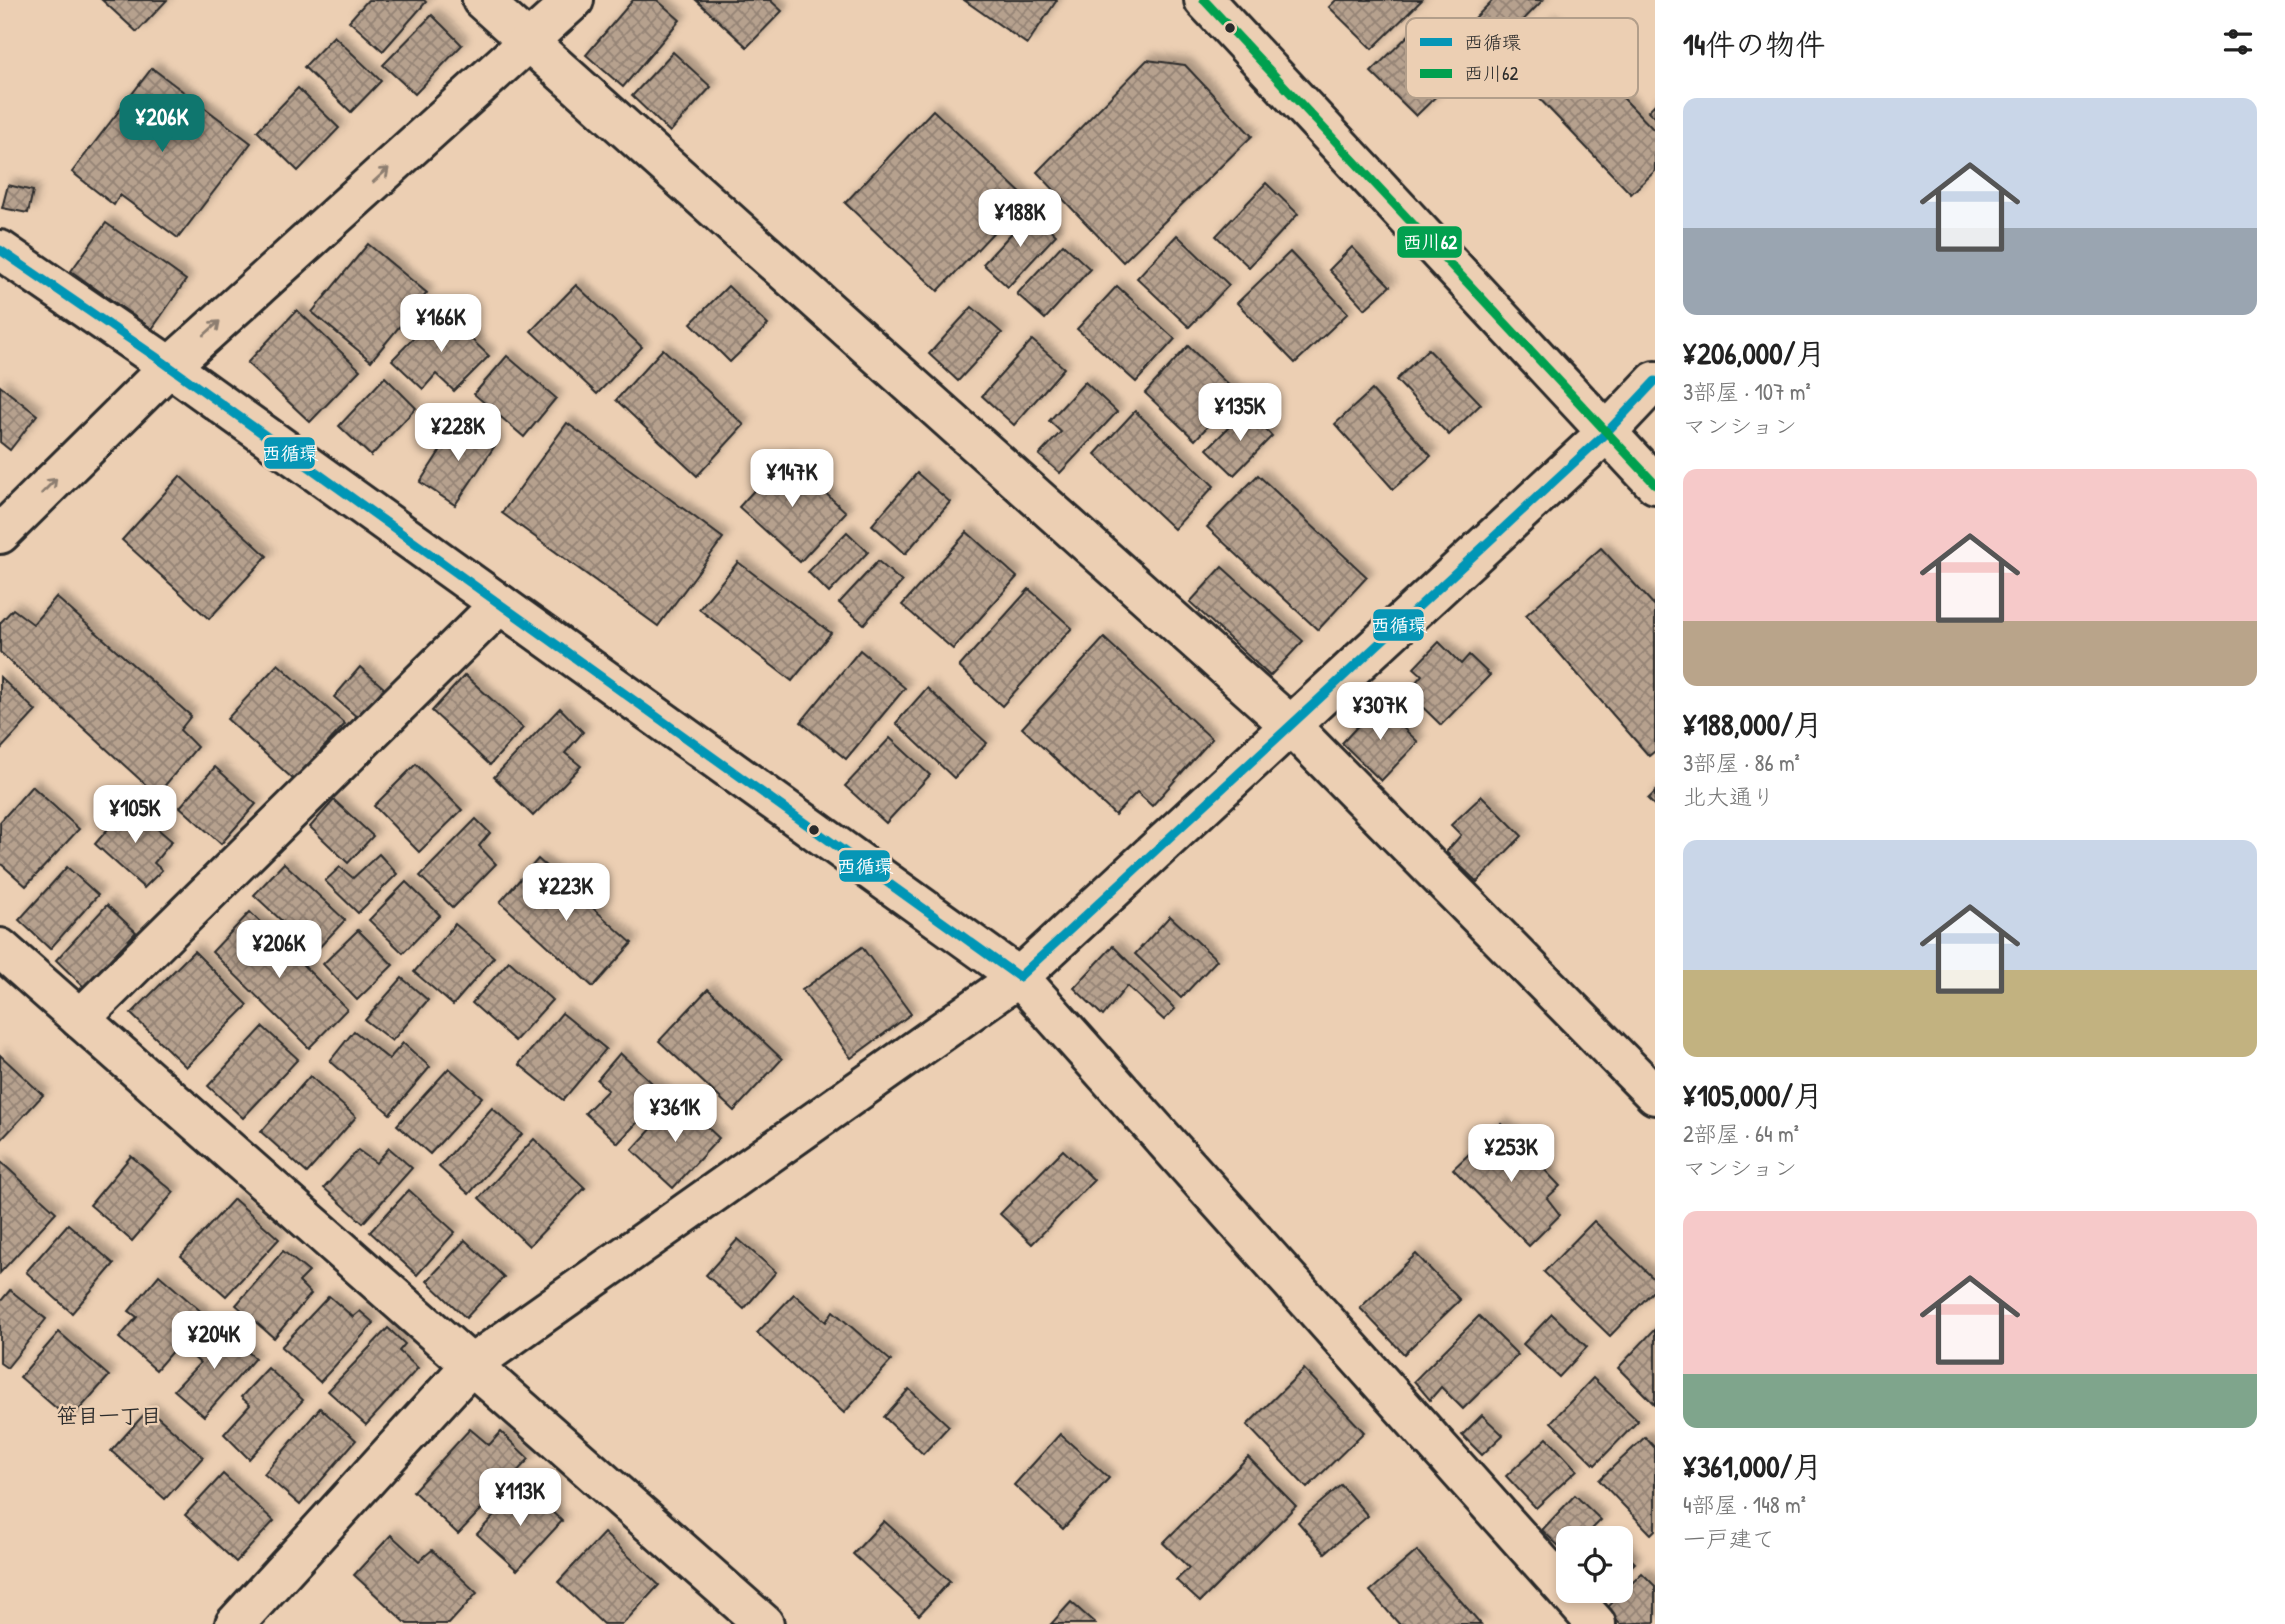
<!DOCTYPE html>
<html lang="ja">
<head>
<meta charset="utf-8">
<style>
	body { margin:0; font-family:"Patrick Hand","Klee One",sans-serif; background:#f2f2f2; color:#222; height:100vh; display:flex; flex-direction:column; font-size:26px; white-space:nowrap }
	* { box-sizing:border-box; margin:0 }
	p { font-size:23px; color:#767676 }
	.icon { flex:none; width:38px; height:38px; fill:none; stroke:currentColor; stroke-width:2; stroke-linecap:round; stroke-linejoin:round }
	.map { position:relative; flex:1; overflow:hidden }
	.details { display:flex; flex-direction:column; background:#fff; width:630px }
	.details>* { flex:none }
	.fabs { position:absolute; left:1556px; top:1526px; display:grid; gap:14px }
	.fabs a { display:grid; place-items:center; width:77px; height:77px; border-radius:14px; background:#fff; box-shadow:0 4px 10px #0003; font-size:35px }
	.price { position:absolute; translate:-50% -60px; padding:0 16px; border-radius:14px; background:#fff; color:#222; font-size:23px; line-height:46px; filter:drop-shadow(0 2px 4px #0008) }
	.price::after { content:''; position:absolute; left:50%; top:42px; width:21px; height:16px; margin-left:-10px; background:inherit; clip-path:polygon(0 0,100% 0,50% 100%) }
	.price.on { background:#0f766e; color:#fff }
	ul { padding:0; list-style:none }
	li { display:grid; align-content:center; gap:14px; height:371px; padding:0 28px }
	li span { display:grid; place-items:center; height:217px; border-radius:14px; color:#555 }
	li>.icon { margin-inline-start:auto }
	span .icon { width:126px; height:126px; fill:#fffc; stroke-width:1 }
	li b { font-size:30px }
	h2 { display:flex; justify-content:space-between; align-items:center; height:84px; padding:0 28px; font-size:30px }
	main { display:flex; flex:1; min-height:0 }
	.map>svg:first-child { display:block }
	.building { fill:url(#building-cross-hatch); stroke:#2b2b2b; stroke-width:2; filter:url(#shadow) }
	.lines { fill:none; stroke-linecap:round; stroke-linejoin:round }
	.minor-casing { stroke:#2b2b2b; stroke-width:44 }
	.minor { stroke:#eccfb3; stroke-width:38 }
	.bus-1-casing { stroke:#eccfb3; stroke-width:14 }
	.bus-2-casing { stroke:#eccfb3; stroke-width:14 }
	.bus-1 { stroke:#0696b6; stroke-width:9 }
	.bus-2 { stroke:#02a04f; stroke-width:9 }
	.oneway { stroke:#8c7d6f }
	.bus-dot { fill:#2b2b2b; stroke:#eccfb3; stroke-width:2.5 }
	.labels { text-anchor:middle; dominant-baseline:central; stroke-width:5; stroke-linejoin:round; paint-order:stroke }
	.neighbourhood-label { font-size:21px; font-weight:bold; fill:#2b2b2b; stroke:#eccfb3 }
	.key { fill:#eccfb3; stroke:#b29e8a; stroke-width:2 }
	.key-label { font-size:19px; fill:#2b2b2b }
	.line-badge { stroke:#eccfb3; stroke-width:2.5 }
	.badge-label { font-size:19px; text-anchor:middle; font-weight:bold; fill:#fff }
</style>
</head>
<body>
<main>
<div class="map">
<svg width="1655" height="1624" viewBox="0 0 1655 1624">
	<defs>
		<pattern id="building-cross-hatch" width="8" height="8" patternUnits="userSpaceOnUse" patternTransform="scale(1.75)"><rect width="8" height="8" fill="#b6a18e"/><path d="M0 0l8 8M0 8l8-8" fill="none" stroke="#948374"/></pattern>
		<filter id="shadow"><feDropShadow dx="6" dy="-6" stdDeviation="3.5" flood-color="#0004"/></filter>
	</defs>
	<rect width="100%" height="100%" fill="#eccfb3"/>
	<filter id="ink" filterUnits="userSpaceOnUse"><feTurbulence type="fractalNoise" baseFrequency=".0143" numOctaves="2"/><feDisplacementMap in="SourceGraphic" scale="14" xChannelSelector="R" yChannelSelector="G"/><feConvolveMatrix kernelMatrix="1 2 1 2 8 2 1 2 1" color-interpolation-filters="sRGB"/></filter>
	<g filter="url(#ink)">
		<g class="building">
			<path d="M 102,0 L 167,0 L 137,32 Z"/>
			<path d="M 368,0 L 424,0 L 426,2 L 383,51 L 349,21 Z"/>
			<path d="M 633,0 L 657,0 L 680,20 L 623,87 L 586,55 Z"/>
			<path d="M 696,0 L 770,0 L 782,11 L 747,47 Z"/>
			<path d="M 964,0 L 1057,0 L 1027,44 Z"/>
			<path d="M 1336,0 L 1422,0 L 1372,49 L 1329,7 Z"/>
			<path d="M 1493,0 L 1543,0 L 1500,44 L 1474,19 Z"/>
			<path d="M 432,15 L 462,45 L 415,94 L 383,65 Z"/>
			<path d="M 1550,22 L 1655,131 L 1655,171 L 1631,194 L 1507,65 Z"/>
			<path d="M 1420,24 L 1464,69 L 1416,116 L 1371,72 Z"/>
			<path d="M 334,36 L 381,81 L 351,112 L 304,67 Z"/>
			<path d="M 673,52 L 711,87 L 670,132 L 632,96 Z"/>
			<path d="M 1147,60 L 1185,65 L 1252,136 L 1123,262 L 1037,172 Z"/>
			<path d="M 152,68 L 251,143 L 178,238 L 120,195 L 114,205 L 72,172 Z"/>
			<path d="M 298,88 L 339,128 L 298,171 L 257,131 Z"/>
			<path d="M 1655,104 L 1655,118 L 1648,111 Z"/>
			<path d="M 933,110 L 1026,198 L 938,291 L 845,203 Z"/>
			<path d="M 1266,183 L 1298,214 L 1249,267 L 1216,236 Z"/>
			<path d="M 8,185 L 33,191 L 28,213 L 2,208 Z"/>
			<path d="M 1031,212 L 1056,235 L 1008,287 L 983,264 Z"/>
			<path d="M 106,223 L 186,280 L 152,329 L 71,271 Z"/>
			<path d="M 1177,235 L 1229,285 L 1189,327 L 1137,278 Z"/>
			<path d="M 368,244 L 427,293 L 371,361 L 312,312 Z"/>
			<path d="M 1063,244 L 1090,269 L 1045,319 L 1017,294 Z"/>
			<path d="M 1352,247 L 1390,286 L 1365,309 L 1329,270 Z"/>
			<path d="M 1290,252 L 1348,313 L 1295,363 L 1237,303 Z"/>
			<path d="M 576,285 L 642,347 L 597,394 L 531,331 Z"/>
			<path d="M 728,286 L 768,325 L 730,362 L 691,323 Z"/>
			<path d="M 1117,286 L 1175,339 L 1136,382 L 1077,329 Z"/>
			<path d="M 972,307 L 1002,333 L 958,381 L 929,354 Z"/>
			<path d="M 297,310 L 360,370 L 310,422 L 247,363 Z"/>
			<path d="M 441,310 L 489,356 L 454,391 L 436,374 L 423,389 L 392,360 Z"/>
			<path d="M 1032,340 L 1064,368 L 1014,425 L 982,396 Z"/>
			<path d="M 1188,346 L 1238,394 L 1195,440 L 1145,393 Z"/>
			<path d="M 663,349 L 744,425 L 697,476 L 616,400 Z"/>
			<path d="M 1428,349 L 1481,404 L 1449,435 L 1396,380 Z"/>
			<path d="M 507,356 L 556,398 L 524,437 L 474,394 Z"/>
			<path d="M 385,377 L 416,408 L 371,456 L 339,426 Z"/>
			<path d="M 1085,382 L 1117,412 L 1060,473 L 1039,455 L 1061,432 L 1049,421 Z"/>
			<path d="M 0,386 L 37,415 L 10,450 L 0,442 Z"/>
			<path d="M 1372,390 L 1431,456 L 1393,489 L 1335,424 Z"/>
			<path d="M 1246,410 L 1272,436 L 1234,475 L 1207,449 Z"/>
			<path d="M 1135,411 L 1214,486 L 1174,529 L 1095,454 Z"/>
			<path d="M 460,420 L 496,444 L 455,505 L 420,482 Z"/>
			<path d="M 567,423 L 723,538 L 658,626 L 502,513 Z"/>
			<path d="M 785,456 L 846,512 L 800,562 L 739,507 Z"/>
			<path d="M 917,473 L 950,502 L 905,554 L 872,525 Z"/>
			<path d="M 1258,475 L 1367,577 L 1318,630 L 1207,527 Z"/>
			<path d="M 180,476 L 267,556 L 209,619 L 122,540 Z"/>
			<path d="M 847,532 L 868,552 L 829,593 L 808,572 Z"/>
			<path d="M 967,532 L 1017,577 L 953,649 L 902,605 Z"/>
			<path d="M 1601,548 L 1655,606 L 1655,751 L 1649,756 L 1526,615 Z"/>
			<path d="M 878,561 L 902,582 L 864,624 L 839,603 Z"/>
			<path d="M 738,562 L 831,633 L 792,681 L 699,609 Z"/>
			<path d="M 1222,567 L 1303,641 L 1270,676 L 1190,602 Z"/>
			<path d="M 1029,589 L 1072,628 L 1002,706 L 959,667 Z"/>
			<path d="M 56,597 L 191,716 L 180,730 L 197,747 L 157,795 L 0,652 L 0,623 L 13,609 L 33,624 Z"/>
			<path d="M 1104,638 L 1212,739 L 1152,806 L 1137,792 L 1115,815 L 1022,728 Z"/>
			<path d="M 1439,642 L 1461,664 L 1469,655 L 1490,675 L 1441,725 L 1407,692 L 1422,675 L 1414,668 Z"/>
			<path d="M 860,650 L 905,688 L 846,759 L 801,722 Z"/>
			<path d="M 278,664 L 345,724 L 294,780 L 227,719 Z"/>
			<path d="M 360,667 L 384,688 L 358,718 L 334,697 Z"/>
			<path d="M 465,675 L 523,728 L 490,765 L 432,711 Z"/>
			<path d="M 0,677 L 36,711 L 0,750 Z"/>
			<path d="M 927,688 L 987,743 L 954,778 L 896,723 Z"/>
			<path d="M 1378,704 L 1418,742 L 1381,781 L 1342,743 Z"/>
			<path d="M 560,708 L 583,732 L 565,753 L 581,766 L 533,816 L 494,777 Z"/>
			<path d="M 890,738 L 930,775 L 886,823 L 845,786 Z"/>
			<path d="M 416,764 L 462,810 L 419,852 L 374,806 Z"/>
			<path d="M 215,767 L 256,804 L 221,844 L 180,807 Z"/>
			<path d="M 32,786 L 79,829 L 26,886 L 0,863 L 0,822 Z"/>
			<path d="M 1655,792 L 1655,806 L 1648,799 Z"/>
			<path d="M 1482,796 L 1522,836 L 1477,882 L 1446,852 L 1461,835 L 1451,825 Z"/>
			<path d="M 334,800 L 373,836 L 348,863 L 310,827 Z"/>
			<path d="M 129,804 L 172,841 L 154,863 L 162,870 L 144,888 L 95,844 Z"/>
			<path d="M 476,819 L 490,833 L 479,846 L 496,864 L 453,908 L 420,876 Z"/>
			<path d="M 379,854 L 397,874 L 358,913 L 325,881 L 340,867 L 353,878 Z"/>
			<path d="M 538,859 L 632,943 L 593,987 L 500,902 Z"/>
			<path d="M 284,863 L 345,920 L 315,952 L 254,895 Z"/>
			<path d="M 67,867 L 98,895 L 50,949 L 19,920 Z"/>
			<path d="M 406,882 L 440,915 L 403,953 L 369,920 Z"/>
			<path d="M 107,905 L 136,932 L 84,987 L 56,960 Z"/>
			<path d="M 250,912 L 347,1009 L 309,1048 L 212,952 Z"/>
			<path d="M 1170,916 L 1217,960 L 1181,998 L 1135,954 Z"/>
			<path d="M 455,924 L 494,957 L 453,1005 L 414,972 Z"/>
			<path d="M 358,930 L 393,965 L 357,1000 L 323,964 Z"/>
			<path d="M 1113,946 L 1175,1009 L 1164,1020 L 1127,986 L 1103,1016 L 1074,988 Z"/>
			<path d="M 862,947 L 911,1014 L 851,1058 L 802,990 Z"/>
			<path d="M 194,951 L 248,1005 L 186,1067 L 131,1014 Z"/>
			<path d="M 509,961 L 552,1000 L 515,1041 L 472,1003 Z"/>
			<path d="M 402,978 L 428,1000 L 392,1041 L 365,1020 Z"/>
			<path d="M 708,989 L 782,1059 L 734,1111 L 659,1041 Z"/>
			<path d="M 562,1013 L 606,1049 L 563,1100 L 519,1064 Z"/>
			<path d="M 263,1027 L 298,1059 L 243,1118 L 208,1086 Z"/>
			<path d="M 354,1031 L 389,1059 L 403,1043 L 430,1067 L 390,1114 L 330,1061 Z"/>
			<path d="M 620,1053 L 664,1094 L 618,1143 L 585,1113 L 608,1090 L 597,1080 Z"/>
			<path d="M 0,1055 L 43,1095 L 1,1140 L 0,1139 Z"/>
			<path d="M 449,1068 L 482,1097 L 430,1154 L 397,1125 Z"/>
			<path d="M 310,1076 L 356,1117 L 307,1173 L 261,1132 Z"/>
			<path d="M 678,1100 L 719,1138 L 673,1188 L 632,1150 Z"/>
			<path d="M 492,1108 L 522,1134 L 469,1194 L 439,1167 Z"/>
			<path d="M 1501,1124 L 1560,1186 L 1547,1198 L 1560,1215 L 1529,1246 L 1453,1169 Z"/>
			<path d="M 534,1139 L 585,1188 L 529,1246 L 479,1198 Z"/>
			<path d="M 389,1148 L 412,1168 L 363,1223 L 324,1188 L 358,1150 L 376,1163 Z"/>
			<path d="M 1063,1150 L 1094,1180 L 1032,1244 L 1000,1214 Z"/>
			<path d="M 131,1156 L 174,1192 L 132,1241 L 90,1205 Z"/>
			<path d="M 0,1161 L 56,1212 L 0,1273 Z"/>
			<path d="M 409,1190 L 455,1232 L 417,1275 L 370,1232 Z"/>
			<path d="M 234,1199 L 279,1239 L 226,1296 L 181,1256 Z"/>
			<path d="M 1594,1221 L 1655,1280 L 1655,1289 L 1610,1336 L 1544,1272 Z"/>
			<path d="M 68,1224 L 114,1264 L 72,1313 L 26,1272 Z"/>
			<path d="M 738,1239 L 776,1272 L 744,1309 L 706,1275 Z"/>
			<path d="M 465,1240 L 504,1277 L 466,1318 L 427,1281 Z"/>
			<path d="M 283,1251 L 309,1272 L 299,1282 L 311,1294 L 274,1338 L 236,1305 Z"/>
			<path d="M 1416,1254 L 1460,1300 L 1404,1354 L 1360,1308 Z"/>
			<path d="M 159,1275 L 204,1314 L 156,1370 L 119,1338 L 137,1317 L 129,1311 Z"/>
			<path d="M 10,1290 L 46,1319 L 7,1368 L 0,1363 L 0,1302 Z"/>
			<path d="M 794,1294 L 826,1322 L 833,1311 L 891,1361 L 844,1413 L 757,1333 Z"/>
			<path d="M 329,1296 L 353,1317 L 360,1311 L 374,1323 L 320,1382 L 281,1347 Z"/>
			<path d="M 1552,1314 L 1587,1347 L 1559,1377 L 1523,1344 Z"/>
			<path d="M 1479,1316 L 1518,1355 L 1463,1409 L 1441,1387 L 1430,1400 L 1414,1381 Z"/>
			<path d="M 221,1328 L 255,1358 L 204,1416 L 174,1390 L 200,1363 L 192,1356 Z"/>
			<path d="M 388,1328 L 405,1344 L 399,1351 L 418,1368 L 366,1425 L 328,1391 Z"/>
			<path d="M 1655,1329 L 1655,1405 L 1618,1368 Z"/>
			<path d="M 59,1332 L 109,1376 L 70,1420 L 20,1377 Z"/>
			<path d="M 268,1368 L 303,1400 L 249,1459 L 224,1434 L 250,1405 L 241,1397 Z"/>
			<path d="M 1304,1369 L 1364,1432 L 1307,1488 L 1247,1425 Z"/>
			<path d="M 1593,1378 L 1638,1421 L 1595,1465 L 1551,1422 Z"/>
			<path d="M 909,1389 L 949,1426 L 923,1454 L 884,1417 Z"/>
			<path d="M 320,1408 L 356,1440 L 300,1505 L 264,1474 Z"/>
			<path d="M 149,1409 L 203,1457 L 165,1499 L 111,1451 Z"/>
			<path d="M 1482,1415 L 1503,1435 L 1482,1455 L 1462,1435 Z"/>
			<path d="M 470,1429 L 489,1445 L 501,1432 L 529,1459 L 458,1534 L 413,1491 Z"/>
			<path d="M 1060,1434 L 1109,1478 L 1063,1529 L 1014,1485 Z"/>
			<path d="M 1645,1437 L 1655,1448 L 1655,1530 L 1651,1534 L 1599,1480 Z"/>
			<path d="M 1547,1438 L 1577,1470 L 1536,1508 L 1506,1476 Z"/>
			<path d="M 1248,1457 L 1296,1506 L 1200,1602 L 1176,1580 L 1189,1568 L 1163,1543 Z"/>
			<path d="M 223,1474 L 274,1521 L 236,1562 L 185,1515 Z"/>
			<path d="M 523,1485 L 562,1521 L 517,1570 L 477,1534 Z"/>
			<path d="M 1341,1485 L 1368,1516 L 1325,1553 L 1298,1522 Z"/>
			<path d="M 1575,1495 L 1601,1520 L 1583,1538 L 1568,1538 L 1567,1554 L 1542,1530 Z"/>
			<path d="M 884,1521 L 950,1581 L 919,1615 L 853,1554 Z"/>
			<path d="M 604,1533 L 659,1585 L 623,1624 L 603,1624 L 558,1582 Z"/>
			<path d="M 391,1535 L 419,1561 L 432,1550 L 477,1593 L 449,1624 L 407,1624 L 354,1575 Z"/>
			<path d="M 1620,1548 L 1635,1563 L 1620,1577 Z"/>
			<path d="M 1417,1551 L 1481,1624 L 1399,1624 L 1370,1591 Z"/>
			<path d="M 1642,1573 L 1655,1586 L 1655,1622 L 1620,1624 L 1606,1609 Z"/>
			<path d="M 1071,1602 L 1096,1624 L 1051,1624 Z"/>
		</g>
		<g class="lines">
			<defs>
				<g id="minor">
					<path d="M 482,0 L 1290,725 L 1655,1095"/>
					<path d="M 1204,0 L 1655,484"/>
					<path d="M 0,250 L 156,357 L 1019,977 L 1596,1624"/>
					<path d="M 0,534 L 169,367 L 574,0"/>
					<path d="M 0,948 L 764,1624"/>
					<path d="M 80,1019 L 500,604"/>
					<path d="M 235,1624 L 472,1364 L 1019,977 L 1606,433 L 1655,381"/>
				</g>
			</defs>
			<use href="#minor" class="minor-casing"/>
			<use href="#minor" class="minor"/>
			<defs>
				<path id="bus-1" d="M 0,250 L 156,357 L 1019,977 L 1606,433 L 1655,381"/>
				<path id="bus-2" d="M 1204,0 L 1655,484"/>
			</defs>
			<use href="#bus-1" class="bus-1-casing"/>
			<use href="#bus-2" class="bus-2-casing"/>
			<use href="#bus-1" class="bus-1"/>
			<use href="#bus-2" class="bus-2"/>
		</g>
		<defs><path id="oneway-shaft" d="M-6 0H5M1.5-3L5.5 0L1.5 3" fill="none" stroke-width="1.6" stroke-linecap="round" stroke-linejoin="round" transform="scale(1.75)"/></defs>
		<g class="oneway">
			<use href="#oneway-shaft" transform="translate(381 175) rotate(-42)"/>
			<use href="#oneway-shaft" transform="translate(212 328) rotate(-42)"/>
			<use href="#oneway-shaft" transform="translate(49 486) rotate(-45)"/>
		</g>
	</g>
	<g class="bus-dot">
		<circle cx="1230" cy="28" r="6"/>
		<circle cx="814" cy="830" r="6"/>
	</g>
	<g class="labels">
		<g class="neighbourhood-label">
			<text x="109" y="1415">笹目一丁目</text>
		</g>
	</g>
	<rect x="1406" y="18" width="232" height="80" rx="10" class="key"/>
	<rect x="1420" y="38" width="32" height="8" fill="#0696b6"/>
	<rect x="1420" y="69" width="32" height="9" fill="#02a04f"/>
	<g class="key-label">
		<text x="1464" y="49">西循環</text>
		<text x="1464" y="80">西川62</text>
	</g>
	<g class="line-badge">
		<rect x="1396" y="225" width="67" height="34" rx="7" fill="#02a04f"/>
		<rect x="263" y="436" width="53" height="34" rx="7" fill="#0696b6"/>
		<rect x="1372" y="608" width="53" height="34" rx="7" fill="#0696b6"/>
		<rect x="838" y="849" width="53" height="34" rx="7" fill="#0696b6"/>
	</g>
	<g class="badge-label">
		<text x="1430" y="249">西川62</text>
		<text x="290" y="460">西循環</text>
		<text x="1399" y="632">西循環</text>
		<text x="865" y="873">西循環</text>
	</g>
</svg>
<div class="fabs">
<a><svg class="icon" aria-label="locate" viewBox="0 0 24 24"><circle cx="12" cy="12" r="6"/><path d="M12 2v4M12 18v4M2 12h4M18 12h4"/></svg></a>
</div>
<b class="price on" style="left:162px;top:154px">¥206K</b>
<b class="price" style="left:1020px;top:249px">¥188K</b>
<b class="price" style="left:441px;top:354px">¥166K</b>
<b class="price" style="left:1240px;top:443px">¥135K</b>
<b class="price" style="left:458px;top:463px">¥228K</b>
<b class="price" style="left:792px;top:509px">¥147K</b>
<b class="price" style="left:1380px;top:742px">¥307K</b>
<b class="price" style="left:135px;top:845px">¥105K</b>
<b class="price" style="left:566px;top:923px">¥223K</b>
<b class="price" style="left:279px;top:980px">¥206K</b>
<b class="price" style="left:675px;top:1144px">¥361K</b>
<b class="price" style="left:1511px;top:1184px">¥253K</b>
<b class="price" style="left:214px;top:1371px">¥204K</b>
<b class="price" style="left:520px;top:1528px">¥113K</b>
</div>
<section class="details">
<h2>14件の物件<svg class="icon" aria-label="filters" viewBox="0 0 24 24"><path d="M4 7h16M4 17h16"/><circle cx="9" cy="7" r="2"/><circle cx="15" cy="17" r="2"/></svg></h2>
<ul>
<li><span style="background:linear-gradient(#c9d6e8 60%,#9aa5b1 0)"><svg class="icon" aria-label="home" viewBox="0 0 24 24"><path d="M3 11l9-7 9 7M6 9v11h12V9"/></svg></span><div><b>¥206,000/月</b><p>3部屋 · 107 m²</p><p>マンション</p></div></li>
<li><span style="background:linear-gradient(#f6c9c9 70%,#b9a48a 0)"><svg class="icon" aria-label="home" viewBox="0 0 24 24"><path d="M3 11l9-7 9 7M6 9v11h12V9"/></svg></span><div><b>¥188,000/月</b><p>3部屋 · 86 m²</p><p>北大通り</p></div></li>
<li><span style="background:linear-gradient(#c9d6e8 60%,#c2b280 0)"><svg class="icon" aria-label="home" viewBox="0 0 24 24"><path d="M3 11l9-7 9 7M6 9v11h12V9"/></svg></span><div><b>¥105,000/月</b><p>2部屋 · 64 m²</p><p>マンション</p></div></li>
<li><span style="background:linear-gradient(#f6c9c9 75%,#7fa58c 0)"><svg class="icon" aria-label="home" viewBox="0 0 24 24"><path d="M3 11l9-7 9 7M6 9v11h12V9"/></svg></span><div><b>¥361,000/月</b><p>4部屋 · 148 m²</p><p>一戸建て</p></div></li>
</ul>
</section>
</main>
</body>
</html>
